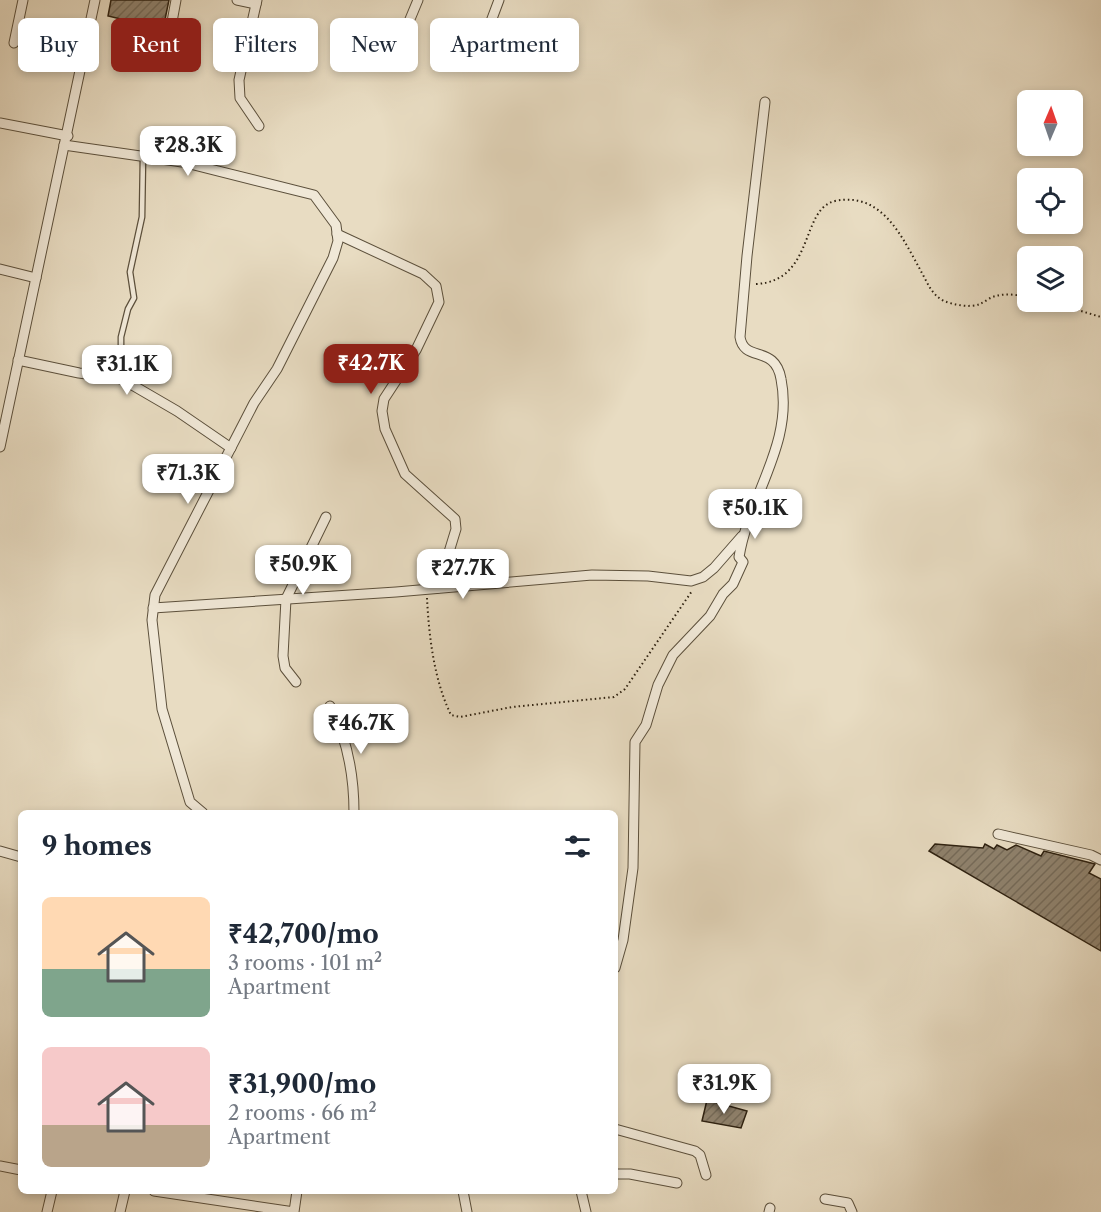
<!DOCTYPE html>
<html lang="en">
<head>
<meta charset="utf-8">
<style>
	body { margin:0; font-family:"Libre Caslon Text",serif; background:#f6f6f7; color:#1f2937; height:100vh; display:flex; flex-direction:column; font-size:22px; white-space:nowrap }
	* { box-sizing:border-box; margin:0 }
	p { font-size:20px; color:#747a83 }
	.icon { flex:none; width:33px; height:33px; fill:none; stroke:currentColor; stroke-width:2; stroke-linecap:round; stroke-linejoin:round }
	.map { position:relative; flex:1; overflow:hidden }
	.details { position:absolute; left:18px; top:810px; width:600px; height:384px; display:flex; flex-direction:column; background:#fff; border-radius:9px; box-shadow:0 3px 9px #0003 }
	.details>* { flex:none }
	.top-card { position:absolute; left:18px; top:18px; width:600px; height:54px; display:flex; gap:12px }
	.needle { width:39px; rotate:2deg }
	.fabs { position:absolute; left:1017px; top:90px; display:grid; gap:12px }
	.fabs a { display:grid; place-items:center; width:66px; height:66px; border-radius:9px; background:#fff; box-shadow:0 3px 9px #0003; font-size:30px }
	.price { position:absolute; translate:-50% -51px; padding:0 14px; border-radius:12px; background:#fff; color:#222; font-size:20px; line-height:39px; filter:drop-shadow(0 2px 3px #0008) }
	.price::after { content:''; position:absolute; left:50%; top:36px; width:18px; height:14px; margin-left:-9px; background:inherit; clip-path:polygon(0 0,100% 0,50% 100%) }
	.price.on { background:#8f2418; color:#fff }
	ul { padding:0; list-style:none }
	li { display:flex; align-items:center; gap:18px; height:150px; padding:0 24px }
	li span { display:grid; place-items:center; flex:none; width:168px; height:120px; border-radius:9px; color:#555 }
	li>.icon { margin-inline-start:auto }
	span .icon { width:72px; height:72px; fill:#fffc; stroke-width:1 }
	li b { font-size:26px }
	h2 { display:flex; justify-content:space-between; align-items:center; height:72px; padding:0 24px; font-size:26px }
	.pill { padding:0 21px; border-radius:9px; background:#fff; box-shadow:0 3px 9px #0003; font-size:21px; line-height:54px }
	.pill.on { background:#8f2418; color:#fff }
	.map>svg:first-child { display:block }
	.building { fill:url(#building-hatch); stroke:#2e2110; stroke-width:1.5 }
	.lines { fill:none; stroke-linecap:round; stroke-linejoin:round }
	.service-casing { stroke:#5c503c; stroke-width:7 }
	.minor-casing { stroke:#5c503c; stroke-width:11 }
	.path { stroke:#2e2110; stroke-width:2; stroke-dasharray:1.5 3; stroke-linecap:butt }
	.service { stroke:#f0e8d7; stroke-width:4.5 }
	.minor { stroke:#f0e8d7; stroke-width:9 }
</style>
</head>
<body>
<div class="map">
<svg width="1101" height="1212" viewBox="0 0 1101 1212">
	<defs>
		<pattern id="building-hatch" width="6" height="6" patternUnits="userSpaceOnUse" patternTransform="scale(1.5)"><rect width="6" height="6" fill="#8f826d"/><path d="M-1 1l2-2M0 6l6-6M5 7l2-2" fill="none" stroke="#756a58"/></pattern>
	</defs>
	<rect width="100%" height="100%" fill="#e8dcc2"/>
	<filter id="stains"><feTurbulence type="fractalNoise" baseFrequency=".00333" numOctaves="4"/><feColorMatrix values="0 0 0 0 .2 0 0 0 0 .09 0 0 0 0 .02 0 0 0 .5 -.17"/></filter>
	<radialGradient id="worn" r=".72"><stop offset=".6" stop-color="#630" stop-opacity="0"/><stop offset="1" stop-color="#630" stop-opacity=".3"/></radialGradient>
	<g class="building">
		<path d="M 111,0 L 169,0 L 163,29 L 108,16 Z"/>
		<path d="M 935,844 L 983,848 L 985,844 L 994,849 L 997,845 L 1007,850 L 1016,845 L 1041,856 L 1044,851 L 1095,864 L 1089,873 L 1101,879 L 1101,951 L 929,851 Z"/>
		<path d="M 707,1100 L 747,1111 L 741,1128 L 702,1121 Z"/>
	</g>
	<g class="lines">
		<defs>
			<path id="service" d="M 128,381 L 121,363 L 121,337 L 128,309 L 134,298 L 130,272 L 142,217 L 143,157"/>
			<g id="minor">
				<path d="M 237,0 L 256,4"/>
				<path d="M 257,0 L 239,80 L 240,98 L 259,126"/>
				<path d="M 408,24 L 418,0"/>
				<path d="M 14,43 L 23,0"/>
				<path d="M 167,49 L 176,0"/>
				<path d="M 478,56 L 499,0"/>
				<path d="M 0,123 L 68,136"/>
				<path d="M 64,145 L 182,162 L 314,195 L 336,225 L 338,241 L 333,258 L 277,369 L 254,403 L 155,595 L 152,620 L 162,709 L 190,802 L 203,813"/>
				<path d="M 337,234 L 423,274 L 436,286 L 439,302 L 416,350 L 384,399 L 382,411 L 385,429 L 405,474 L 455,519 L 456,529 L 438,588"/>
				<path d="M 0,269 L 36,278"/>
				<path d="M 18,360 L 79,373 L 122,379 L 177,411 L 231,448"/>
				<path d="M 0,447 L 95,0"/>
				<path d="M 153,608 L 396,592 L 592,575 L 648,576 L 691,581 L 703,577 L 714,568 L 742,536"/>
				<path d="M 296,682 L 285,668 L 283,656 L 286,599 L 326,517"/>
				<path d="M 330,706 C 347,738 354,777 354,813"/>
				<path d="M 998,834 L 1091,855 L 1101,860"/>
				<path d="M 0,851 L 21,857"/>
				<path d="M 615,968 L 623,940 L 633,868 L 635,742 L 646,725 L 658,685 L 673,655 L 710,616 L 723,594 L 733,584 L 743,562 L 739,557 C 749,495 794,444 781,379 C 775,344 744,363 740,337 L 747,256 L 765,102"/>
				<path d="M 615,1129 L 695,1151 L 700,1155 L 706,1175"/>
				<path d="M 0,1166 L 21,1170"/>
				<path d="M 615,1174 L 630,1174 L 677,1183"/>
				<path d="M 154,1191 L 294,1212 L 297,1191"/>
				<path d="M 463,1191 L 467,1212"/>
				<path d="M 581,1191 L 586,1212"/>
				<path d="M 825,1199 L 848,1203 L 852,1212"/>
				<path d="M 47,1212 L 52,1191"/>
				<path d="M 120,1212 L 125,1191"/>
				<path d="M 769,1212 L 770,1208"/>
			</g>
		</defs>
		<use href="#service" class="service-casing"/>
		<use href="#minor" class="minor-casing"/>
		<g class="path">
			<path d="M 756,284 C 815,281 800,209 835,201 C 883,191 903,239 922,273 C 928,284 932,295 944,301 C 954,305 970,308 980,304 C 985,302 990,297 996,296 C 1006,293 1018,295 1028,297"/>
			<path d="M 1051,302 L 1101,317"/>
			<path d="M 427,598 C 429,637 434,680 451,715 L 460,717 L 512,707 L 614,697 L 625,689 L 692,591"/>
		</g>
		<use href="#service" class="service"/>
		<use href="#minor" class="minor"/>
	</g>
	<rect width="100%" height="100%" filter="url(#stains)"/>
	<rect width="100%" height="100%" fill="url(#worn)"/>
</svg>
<div class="fabs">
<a><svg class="needle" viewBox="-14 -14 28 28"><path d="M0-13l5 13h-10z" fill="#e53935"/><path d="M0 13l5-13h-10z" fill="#747a83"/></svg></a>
<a><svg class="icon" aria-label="locate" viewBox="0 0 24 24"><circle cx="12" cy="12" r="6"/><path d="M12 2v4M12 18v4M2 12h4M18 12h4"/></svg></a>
<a><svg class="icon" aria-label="layers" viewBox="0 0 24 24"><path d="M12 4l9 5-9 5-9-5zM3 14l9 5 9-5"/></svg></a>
</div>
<b class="price" style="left:188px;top:177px">₹28.3K</b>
<b class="price on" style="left:371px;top:395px">₹42.7K</b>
<b class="price" style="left:127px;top:396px">₹31.1K</b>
<b class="price" style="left:188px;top:505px">₹71.3K</b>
<b class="price" style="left:755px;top:540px">₹50.1K</b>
<b class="price" style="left:303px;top:596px">₹50.9K</b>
<b class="price" style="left:463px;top:600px">₹27.7K</b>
<b class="price" style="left:361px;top:755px">₹46.7K</b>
<b class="price" style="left:724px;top:1115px">₹31.9K</b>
<div class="top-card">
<a class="pill">Buy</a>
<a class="pill on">Rent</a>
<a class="pill">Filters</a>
<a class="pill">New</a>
<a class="pill">Apartment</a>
</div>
<section class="details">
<h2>9 homes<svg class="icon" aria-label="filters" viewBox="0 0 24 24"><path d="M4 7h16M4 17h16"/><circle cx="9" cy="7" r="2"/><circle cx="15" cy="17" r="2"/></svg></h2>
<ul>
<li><span style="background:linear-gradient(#ffd9b3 60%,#7fa58c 0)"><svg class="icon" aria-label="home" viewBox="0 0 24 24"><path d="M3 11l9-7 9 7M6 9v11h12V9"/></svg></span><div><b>₹42,700/mo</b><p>3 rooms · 101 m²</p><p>Apartment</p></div></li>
<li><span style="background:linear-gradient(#f6c9c9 65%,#b9a48a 0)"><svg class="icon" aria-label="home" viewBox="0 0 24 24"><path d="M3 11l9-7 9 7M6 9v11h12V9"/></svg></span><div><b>₹31,900/mo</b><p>2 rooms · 66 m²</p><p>Apartment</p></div></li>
</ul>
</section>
</div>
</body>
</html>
